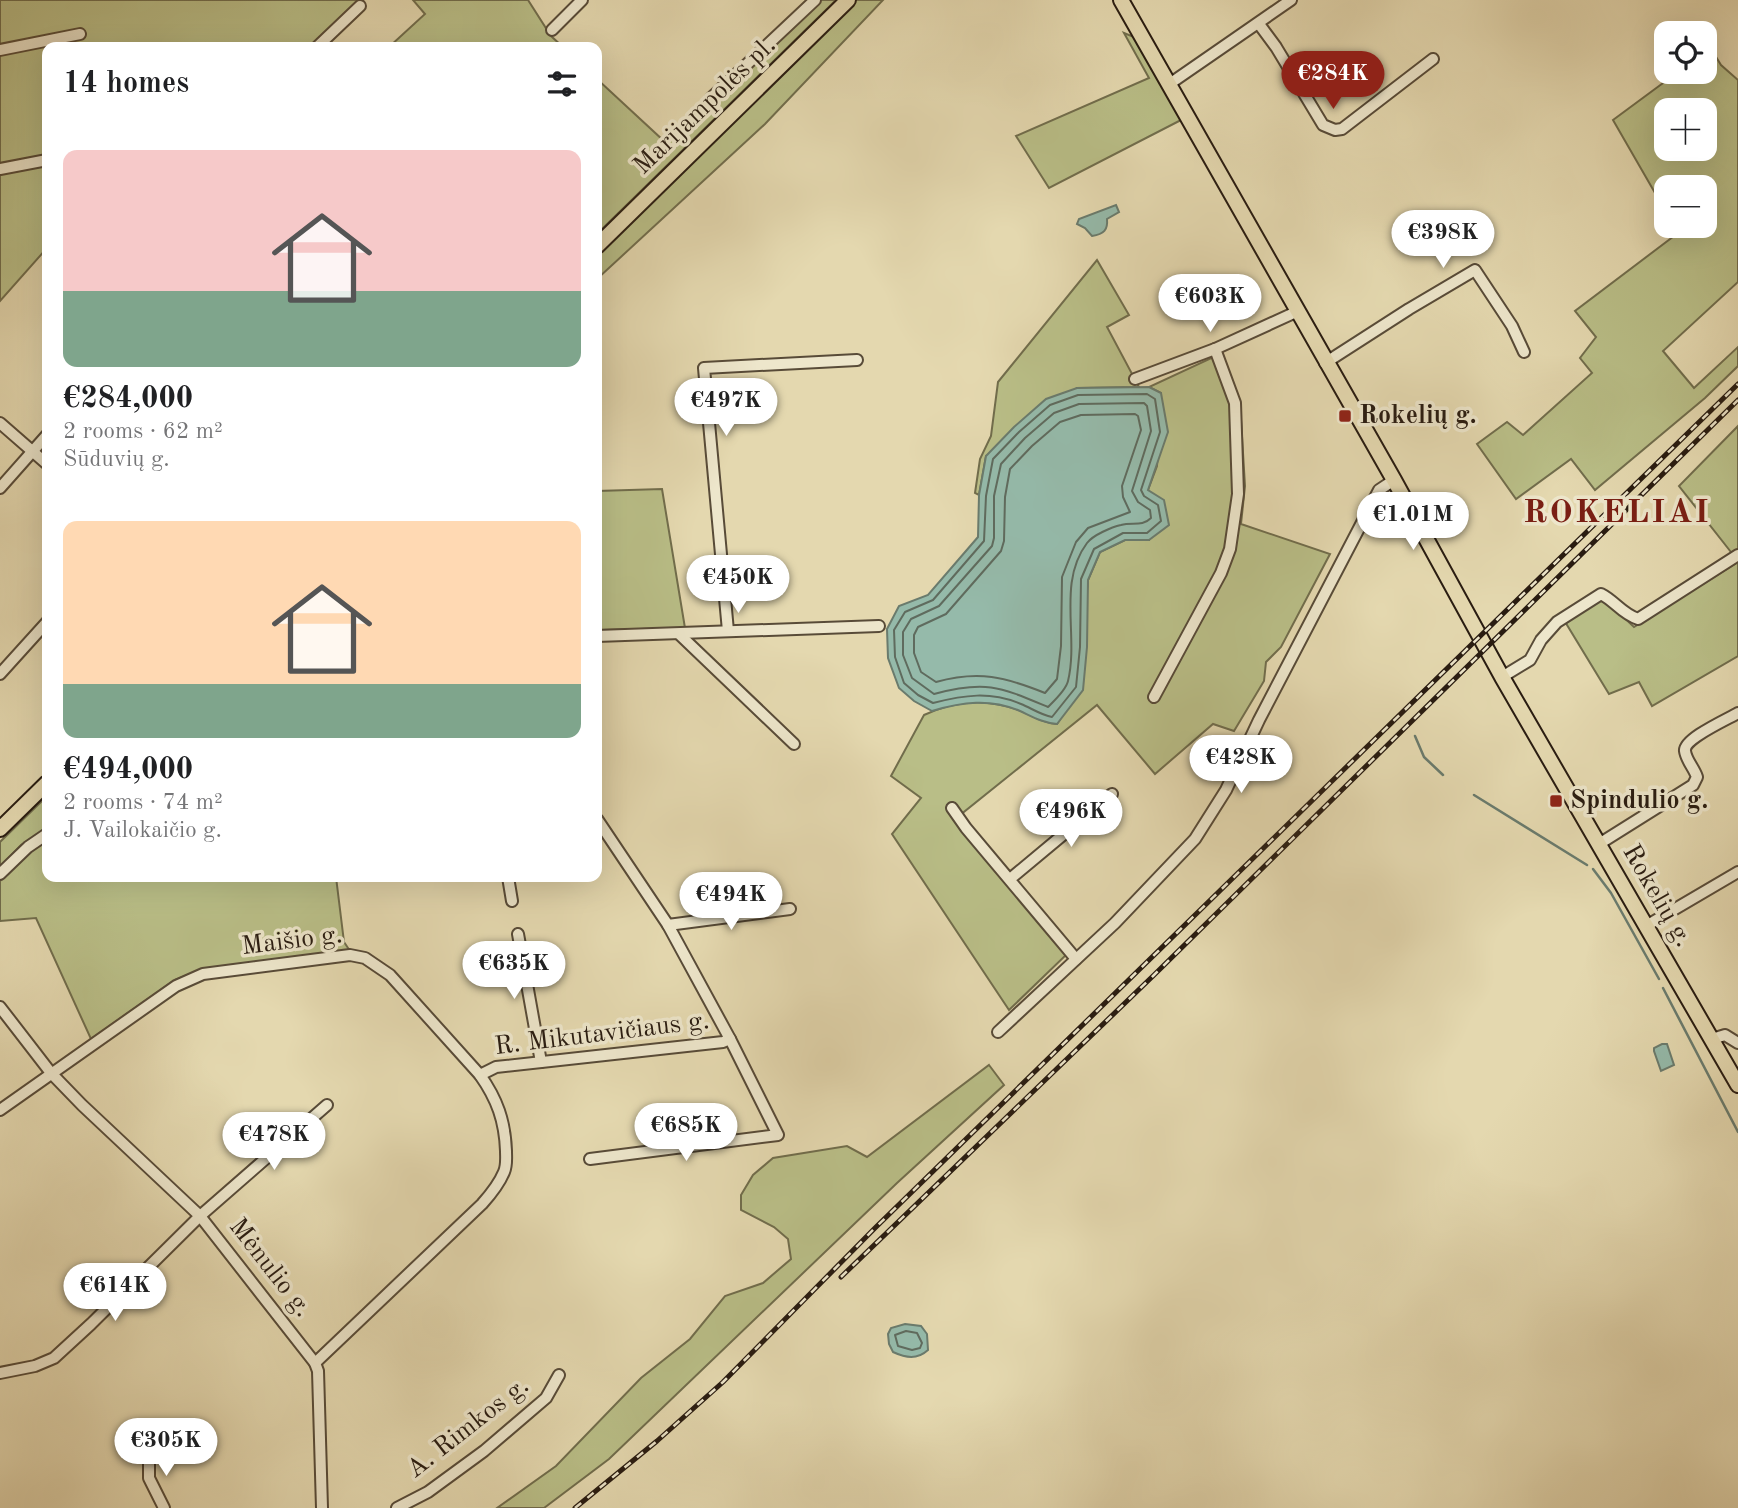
<!DOCTYPE html>
<html lang="en">
<head>
<meta charset="utf-8">
<style>
	body { margin:0; font-family:"Old Standard TT",serif; background:#f2f2f2; color:#202124; height:100vh; display:flex; flex-direction:column; font-size:26px; white-space:nowrap }
	* { box-sizing:border-box; margin:0 }
	p { font-size:23px; color:#757577 }
	.icon { flex:none; width:38px; height:38px; fill:none; stroke:currentColor; stroke-width:2; stroke-linecap:round; stroke-linejoin:round }
	.map { position:relative; flex:1; overflow:hidden }
	.side { position:absolute; left:42px; top:42px; width:560px; height:840px; display:flex; flex-direction:column; background:#fff; border-radius:14px; box-shadow:0 7px 28px #0002 }
	.side>* { flex:none }
	.tools { position:absolute; left:1654px; top:21px; display:grid; gap:14px }
	.tools a { display:grid; place-items:center; width:63px; height:63px; border-radius:14px; background:#fff; box-shadow:0 7px 28px #0002; font-size:35px }
	.price { position:absolute; translate:-50% -60px; padding:0 16px; border-radius:24px; background:#fff; color:#222; font-size:23px; line-height:46px; filter:drop-shadow(0 2px 4px #0008) }
	.price::after { content:''; position:absolute; left:50%; top:42px; width:21px; height:16px; margin-left:-10px; background:inherit; clip-path:polygon(0 0,100% 0,50% 100%) }
	.price.active { background:#8f2418; color:#fff }
	ul { padding:0; list-style:none }
	li { display:grid; align-content:center; gap:14px; height:371px; padding:0 21px }
	li span { display:grid; place-items:center; height:217px; border-radius:14px; color:#555 }
	li>.icon { margin-inline-start:auto }
	span .icon { width:126px; height:126px; fill:#fffc; stroke-width:1 }
	li b { font-size:30px }
	h2 { display:flex; justify-content:space-between; align-items:center; height:84px; padding:0 21px; font-size:30px }
	.map>svg:first-child { display:block }
	.green { fill:#b9be87; stroke:#716d4c; stroke-width:2; fill-rule:evenodd }
	.water { fill:#95baaa; stroke:#6a7b6d; stroke-width:2 }
	.lines { fill:none; stroke-linecap:round; stroke-linejoin:round }
	.shore { stroke:#5f6b5e; stroke-width:2 }
	.stream { stroke:#6a7b6d; stroke-width:2.5 }
	.minor-casing { stroke:#584b38; stroke-width:14 }
	.major-casing { stroke:#291c11; stroke-width:18 }
	.minor { stroke:#ede6cb; stroke-width:10 }
	.major { stroke:#e4d8af; stroke-width:14 }
	.rail-casing { stroke:#291c11; stroke-width:5 }
	.rail { stroke:#ede6cb; stroke-width:2.5; stroke-dasharray:8; stroke-linecap:butt }
	.poi-dot { fill:#8f2418; stroke:#ede6cb; stroke-width:2.5 }
	.labels { text-anchor:middle; dominant-baseline:central; stroke-width:7; stroke-linejoin:round; paint-order:stroke }
	.street-label { font-size:26px; fill:#291c11; stroke:#ede6cb }
	.poi-label { font-size:26px; font-weight:bold; fill:#291c11; stroke:#ede6cb; text-anchor:start }
	.district-label { font-size:33px; font-weight:bold; letter-spacing:2px; fill:#7a1f14; stroke:#ede6cb }
</style>
</head>
<body>
<div class="map">
<svg width="1738" height="1508" viewBox="0 0 1738 1508">
	<rect width="100%" height="100%" fill="#e4d8af"/>
	<filter id="stains"><feTurbulence type="fractalNoise" baseFrequency=".00286" numOctaves="4"/><feColorMatrix values="0 0 0 0 .2 0 0 0 0 .09 0 0 0 0 .02 0 0 0 .5 -.17"/></filter>
	<radialGradient id="worn" r=".72"><stop offset=".6" stop-color="#630" stop-opacity="0"/><stop offset="1" stop-color="#630" stop-opacity=".3"/></radialGradient>
	<g class="green">
		<path d="M 0,0 L 363,0 L 313,47 L 47,47 L 47,248 L 0,301 Z"/>
		<path d="M 413,0 L 528,0 L 551,36 L 563,47 L 389,47 L 425,14 Z"/>
		<path d="M 821,0 L 836,0 L 597,234 L 597,79 L 664,141 L 776,31 L 784,36 Z"/>
		<path d="M 856,0 L 883,0 L 765,124 L 597,279 L 597,256 Z"/>
		<path d="M 1124,33 L 1134,37 L 1183,119 L 1049,188 L 1016,136 L 1149,78 Z"/>
		<path d="M 1710,47 L 1721,65 L 1738,80 L 1738,282 L 1663,351 L 1694,388 L 1738,347 L 1738,366 L 1705,398 L 1595,490 L 1571,459 L 1516,499 L 1477,444 L 1507,422 L 1523,435 L 1592,373 L 1580,358 L 1596,337 L 1575,311 L 1678,233 L 1674,226 L 1704,226 L 1704,187 L 1666,187 L 1666,212 L 1613,120 L 1678,72 L 1704,72 L 1705,52 ZM 1666,110 L 1704,110 L 1704,149 L 1666,149 Z"/>
		<path d="M 1097,260 L 1129,315 L 1107,327 L 1139,387 L 1077,388 L 986,456 L 979,495 L 975,493 L 980,459 L 991,436 L 998,382 Z"/>
		<path d="M 1222,353 L 1240,403 L 1245,486 L 1241,524 L 1330,554 L 1281,647 L 1266,662 L 1264,681 L 1234,731 L 1213,724 L 1155,774 L 1097,705 L 954,820 L 1067,954 L 1009,1010 L 892,834 L 921,798 L 891,776 L 924,715 C 954,701 984,698 1016,709 C 1030,714 1041,723 1057,724 L 1064,713 L 1086,603 L 1088,580 L 1100,552 L 1125,540 L 1149,540 L 1148,490 L 1157,466 L 1161,393 L 1149,387 Z"/>
		<path d="M 1738,426 L 1738,561 L 1679,486 Z"/>
		<path d="M 662,489 L 685,628 L 597,630 L 597,491 Z"/>
		<path d="M 1738,562 L 1738,656 L 1652,706 L 1639,682 L 1609,694 L 1564,620 L 1602,597 L 1634,627 Z"/>
		<path d="M 47,796 L 47,829 L 21,845 L 0,867 L 0,842 Z"/>
		<path d="M 47,841 L 47,877 L 336,877 L 344,942 L 350,951 L 195,972 L 175,980 L 91,1039 L 36,918 L 0,921 L 0,881 L 31,851 Z"/>
		<path d="M 989,1065 L 1004,1085 L 897,1183 L 609,1459 L 544,1508 L 497,1508 L 556,1466 L 641,1378 L 690,1339 L 725,1296 L 763,1283 L 791,1259 L 788,1239 L 774,1227 L 741,1210 L 741,1195 L 753,1175 L 773,1158 L 847,1146 L 867,1157 Z"/>
	</g>
	<g class="water">
		<path d="M 1116,205 L 1119,212 L 1107,219 C 1108,230 1104,234 1092,236 L 1085,228 L 1077,224 L 1079,219 Z"/>
		<path d="M 1149,387 L 1161,393 L 1168,432 L 1148,490 L 1164,500 L 1169,525 L 1149,540 L 1125,540 L 1100,552 L 1088,580 L 1087,647 L 1083,690 L 1057,724 C 1043,723 1033,717 1020,711 C 990,698 962,702 932,711 L 914,701 L 899,688 L 888,658 L 887,629 L 899,606 L 928,595 L 978,537 L 979,495 L 986,456 L 1014,427 L 1046,399 L 1077,388 Z"/>
		<path d="M 1662,1044 L 1667,1044 L 1674,1065 L 1661,1071 L 1654,1051 L 1654,1048 Z"/>
		<path d="M 905,1324 L 921,1326 L 927,1334 L 928,1350 C 917,1360 906,1358 893,1352 L 889,1344 L 888,1334 L 891,1328 Z"/>
	</g>
	<g class="lines">
		<g class="shore">
			<path d="M 1147,394 L 1155,399 L 1160,432 L 1141,490 L 1144,496 L 1158,505 L 1161,521 L 1147,533 L 1123,533 L 1094,549 L 1081,579 L 1080,647 L 1076,687 L 1052,717 C 1041,715 1031,708 1021,704 C 990,691 964,695 933,703 L 918,695 L 904,683 L 895,657 L 894,630 L 905,612 L 933,600 L 984,541 L 986,496 L 993,459 L 1019,432 L 1050,405 L 1078,395 Z"/>
			<path d="M 1144,403 L 1147,406 L 1151,431 L 1132,491 L 1138,502 L 1150,510 L 1151,518 C 1142,527 1133,522 1121,525 C 1112,527 1093,535 1087,543 C 1057,583 1079,636 1068,681 C 1066,690 1054,701 1048,707 C 1000,687 986,680 934,694 L 912,678 L 903,655 L 903,632 L 911,619 L 939,606 L 992,546 L 994,538 L 994,496 L 1001,464 L 1025,438 L 1054,413 L 1079,404 Z"/>
			<path d="M 1135,414 L 1138,416 L 1141,430 L 1122,486 L 1123,497 L 1130,512 L 1088,528 L 1076,542 L 1062,577 L 1061,646 L 1057,679 L 1045,693 C 1005,677 979,670 936,682 L 921,672 L 914,653 L 914,635 L 918,627 L 946,614 L 1001,551 L 1004,541 L 1005,497 L 1010,469 L 1032,446 L 1060,422 L 1081,415 Z"/>
			<path d="M 906,1331 L 917,1333 L 922,1343 L 920,1348 L 912,1350 L 898,1346 L 895,1335 Z"/>
		</g>
		<g class="stream">
			<path d="M 1415,736 L 1424,757 L 1443,775"/>
			<path d="M 1474,795 L 1587,865"/>
			<path d="M 1593,869 L 1611,893 L 1659,979"/>
			<path d="M 1663,988 L 1738,1132"/>
		</g>
		<defs>
			<g id="minor">
				<path d="M 1259,24 L 1276,47 L 1323,125 L 1335,130 L 1342,129 L 1433,59"/>
				<path d="M 552,30 L 582,0"/>
				<path d="M 317,47 L 360,6"/>
				<path d="M 0,50 L 80,34"/>
				<path d="M 1168,85 L 1291,0"/>
				<path d="M 711,98 L 815,0"/>
				<path d="M 0,169 L 47,160"/>
				<path d="M 1325,363 L 1409,309 L 1475,270 L 1512,326 L 1524,352"/>
				<path d="M 1135,379 L 1215,349 L 1296,312"/>
				<path d="M 0,423 L 47,464"/>
				<path d="M 0,488 L 47,435"/>
				<path d="M 728,631 L 704,368 L 857,360"/>
				<path d="M 679,634 L 794,744"/>
				<path d="M 597,636 L 879,626"/>
				<path d="M 0,674 L 47,622"/>
				<path d="M 1502,677 L 1530,660 L 1541,640 L 1557,622 L 1601,594 C 1615,601 1622,614 1638,619 L 1738,555"/>
				<path d="M 1154,697 L 1221,573 L 1230,549 L 1238,494 L 1235,403 L 1215,349"/>
				<path d="M 952,808 L 966,828 L 1076,959"/>
				<path d="M 1599,844 L 1693,785 L 1697,777 C 1694,768 1686,760 1685,751 C 1683,739 1728,719 1738,713"/>
				<path d="M 0,874 L 28,847 L 47,834"/>
				<path d="M 508,877 L 512,901"/>
				<path d="M 1010,879 L 1112,794"/>
				<path d="M 668,925 L 790,909"/>
				<path d="M 1646,926 L 1738,872"/>
				<path d="M 518,934 L 541,1062"/>
				<path d="M 0,1007 L 51,1073 L 82,1105 L 200,1216 L 315,1363 L 318,1371 L 322,1508"/>
				<path d="M 998,1032 L 1115,923 L 1195,839 L 1226,790 L 1259,720 L 1379,490 L 1394,480"/>
				<path d="M 1712,1039 L 1725,1035 L 1738,1043"/>
				<path d="M 480,1075 L 496,1067 L 723,1042 L 730,1039"/>
				<path d="M 0,1110 L 176,986 L 203,974 L 350,955 L 365,958 L 390,975 L 480,1075 C 497,1099 505,1121 506,1151 C 506,1158 507,1165 504,1172 C 499,1184 491,1194 482,1204 L 315,1363"/>
				<path d="M 590,1159 L 778,1135 L 730,1039 L 668,925 L 597,819"/>
				<path d="M 0,1373 L 35,1366 L 54,1358 L 91,1324 L 200,1216 L 327,1105"/>
				<path d="M 149,1452 L 149,1478 L 164,1508"/>
				<path d="M 397,1508 L 428,1492 L 484,1451 L 546,1398 L 559,1375"/>
			</g>
			<g id="major">
				<path d="M 1121,0 L 1394,480 L 1502,677 L 1738,1085"/>
				<path d="M 597,246 L 848,0"/>
				<path d="M 0,829 L 47,783"/>
			</g>
		</defs>
		<use href="#minor" class="minor-casing"/>
		<use href="#major" class="major-casing"/>
		<use href="#minor" class="minor"/>
		<use href="#major" class="major"/>
		<defs>
			<g id="rail">
				<path d="M 841,1277 L 1154,975 L 1738,400"/>
				<path d="M 575,1508 L 657,1441 L 723,1382 L 875,1228 L 1738,384"/>
			</g>
		</defs>
		<use href="#rail" class="rail-casing"/>
		<use href="#rail" class="rail"/>
	</g>
	<g class="poi-dot">
		<rect x="1338" y="409" width="14" height="14" rx="3.5"/>
		<rect x="1549" y="794" width="14" height="14" rx="3.5"/>
	</g>
	<g class="labels">
		<g class="street-label">
			<text transform="translate(705 106) rotate(-44)">Marijampolės pl.</text>
			<text transform="translate(1657 896) rotate(60)">Rokelių g.</text>
			<text transform="translate(292 941) rotate(-7)">Maišio g.</text>
			<text transform="translate(602 1034) rotate(-7)">R. Mikutavičiaus g.</text>
			<text transform="translate(270 1268) rotate(52)">Mėnulio g.</text>
			<text transform="translate(468 1428) rotate(-38)">A. Rimkos g.</text>
		</g>
		<g class="poi-label">
			<text x="1359" y="416">Rokelių g.</text>
			<text x="1570" y="801">Spindulio g.</text>
		</g>
		<g class="district-label">
			<text x="1617" y="513">ROKELIAI</text>
		</g>
	</g>
	<rect width="100%" height="100%" filter="url(#stains)"/>
	<rect width="100%" height="100%" fill="url(#worn)"/>
</svg>
<div class="tools">
<a><svg class="icon" aria-label="locate" viewBox="0 0 24 24"><circle cx="12" cy="12" r="6"/><path d="M12 2v4M12 18v4M2 12h4M18 12h4"/></svg></a>
<a>+</a>
<a>−</a>
</div>
<b class="price active" style="left:1333px;top:111px">€284K</b>
<b class="price" style="left:1443px;top:270px">€398K</b>
<b class="price" style="left:1210px;top:334px">€603K</b>
<b class="price" style="left:726px;top:438px">€497K</b>
<b class="price" style="left:1413px;top:552px">€1.01M</b>
<b class="price" style="left:738px;top:615px">€450K</b>
<b class="price" style="left:1241px;top:795px">€428K</b>
<b class="price" style="left:1071px;top:849px">€496K</b>
<b class="price" style="left:731px;top:932px">€494K</b>
<b class="price" style="left:514px;top:1001px">€635K</b>
<b class="price" style="left:686px;top:1163px">€685K</b>
<b class="price" style="left:274px;top:1172px">€478K</b>
<b class="price" style="left:115px;top:1323px">€614K</b>
<b class="price" style="left:166px;top:1478px">€305K</b>
<section class="side">
<h2>14 homes<svg class="icon" aria-label="filters" viewBox="0 0 24 24"><path d="M4 7h16M4 17h16"/><circle cx="9" cy="7" r="2"/><circle cx="15" cy="17" r="2"/></svg></h2>
<ul>
<li><span style="background:linear-gradient(#f6c9c9 65%,#7fa58c 0)"><svg class="icon" aria-label="home" viewBox="0 0 24 24"><path d="M3 11l9-7 9 7M6 9v11h12V9"/></svg></span><div><b>€284,000</b><p>2 rooms · 62 m²</p><p>Sūduvių g.</p></div></li>
<li><span style="background:linear-gradient(#ffd9b3 75%,#7fa58c 0)"><svg class="icon" aria-label="home" viewBox="0 0 24 24"><path d="M3 11l9-7 9 7M6 9v11h12V9"/></svg></span><div><b>€494,000</b><p>2 rooms · 74 m²</p><p>J. Vailokaičio g.</p></div></li>
</ul>
</section>
</div>
</body>
</html>
